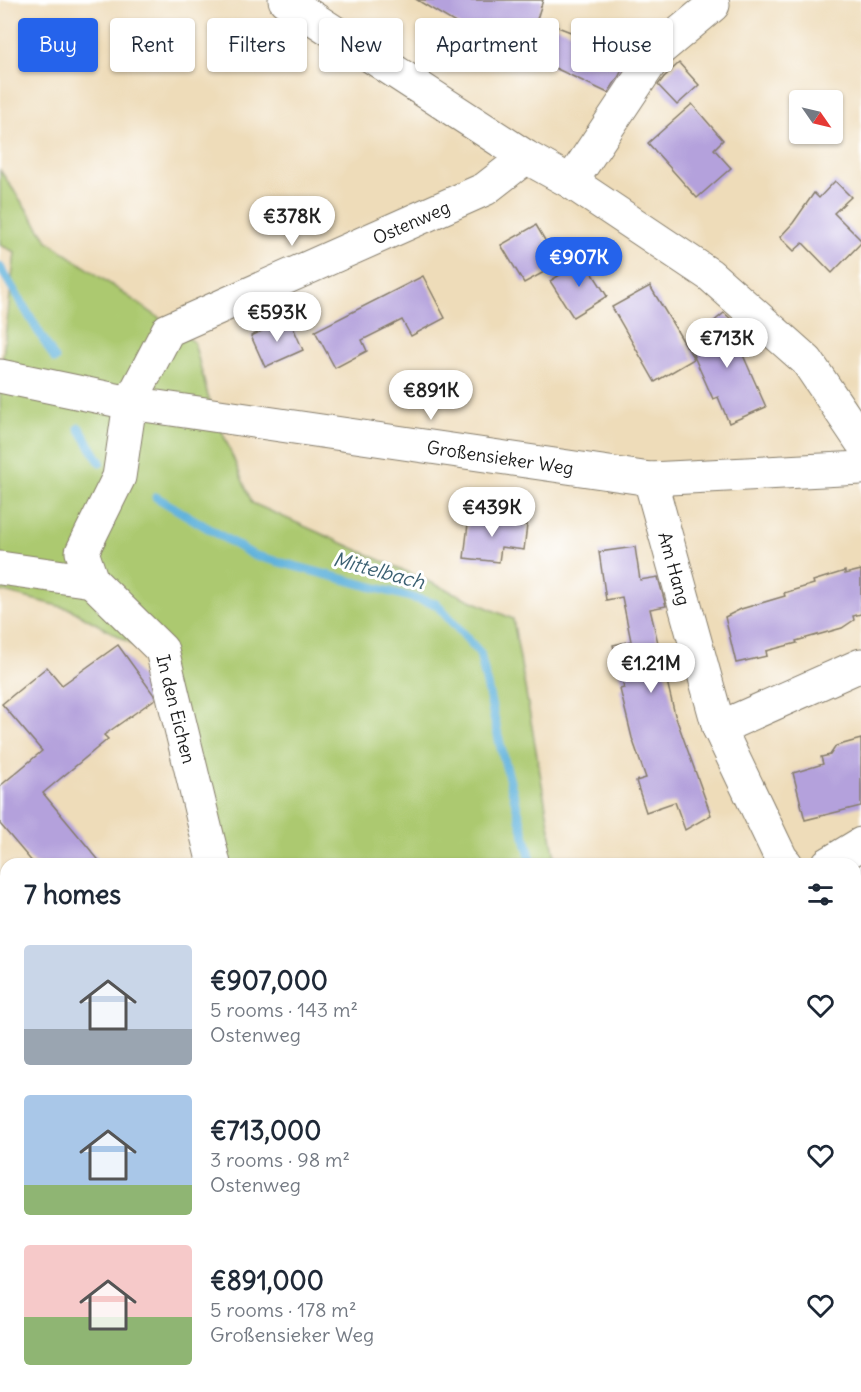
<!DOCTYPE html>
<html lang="en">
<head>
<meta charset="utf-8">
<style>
	body { margin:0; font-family:Delius,sans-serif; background:#f2f2f3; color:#1f2937; height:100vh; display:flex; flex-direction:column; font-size:22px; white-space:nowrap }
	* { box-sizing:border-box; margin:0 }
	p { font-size:20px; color:#747a83 }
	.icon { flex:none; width:33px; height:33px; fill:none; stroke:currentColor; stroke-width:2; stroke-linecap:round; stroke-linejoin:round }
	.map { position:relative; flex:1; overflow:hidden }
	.drawer { position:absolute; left:0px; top:858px; width:861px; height:534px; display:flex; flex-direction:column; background:#fff; border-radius:18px 18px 0 0; box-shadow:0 2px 4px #0004 }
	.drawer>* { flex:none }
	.guide { position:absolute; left:18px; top:18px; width:825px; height:54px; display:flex; gap:12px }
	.needle { width:39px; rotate:124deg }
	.buttons { position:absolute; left:789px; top:90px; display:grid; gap:12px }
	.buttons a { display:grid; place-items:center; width:54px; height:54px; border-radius:6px; background:#fff; box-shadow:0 2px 4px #0004; font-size:30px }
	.price { position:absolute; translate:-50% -51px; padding:0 14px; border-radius:21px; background:#fff; color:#222; font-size:20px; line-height:39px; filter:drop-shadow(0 2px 3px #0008) }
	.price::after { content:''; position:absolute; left:50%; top:36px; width:18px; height:14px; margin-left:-9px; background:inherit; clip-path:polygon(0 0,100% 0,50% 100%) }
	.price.on { background:#2563eb; color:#fff }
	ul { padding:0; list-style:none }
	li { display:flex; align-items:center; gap:18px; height:150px; padding:0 24px }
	li span { display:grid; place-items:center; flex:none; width:168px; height:120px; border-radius:6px; color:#555 }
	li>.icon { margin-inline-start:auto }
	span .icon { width:72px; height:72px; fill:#fffc; stroke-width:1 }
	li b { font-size:26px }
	h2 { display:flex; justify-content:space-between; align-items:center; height:72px; padding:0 24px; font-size:26px }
	.chip { padding:0 21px; border-radius:6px; background:#fff; box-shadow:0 2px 4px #0004; font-size:21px; line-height:54px }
	.chip.on { background:#2563eb; color:#fff }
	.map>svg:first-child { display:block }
	.green { fill:#acc970; stroke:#647246; stroke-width:1.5 }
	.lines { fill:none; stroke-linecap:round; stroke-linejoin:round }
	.stream { stroke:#61b2dc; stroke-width:9 }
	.building { fill:#b4a1dc }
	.minor-casing { stroke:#857c6a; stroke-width:35 }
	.minor { stroke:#fff; stroke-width:33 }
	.labels { text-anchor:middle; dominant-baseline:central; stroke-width:6; stroke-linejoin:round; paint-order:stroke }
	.street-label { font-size:18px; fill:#1c1c1c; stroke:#fff }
	.water-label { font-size:20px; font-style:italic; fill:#3b6072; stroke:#fff }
</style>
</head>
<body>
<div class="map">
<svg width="861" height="1392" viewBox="0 0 861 1392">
	<rect width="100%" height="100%" fill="#fff"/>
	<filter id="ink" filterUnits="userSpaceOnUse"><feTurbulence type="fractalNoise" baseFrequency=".0167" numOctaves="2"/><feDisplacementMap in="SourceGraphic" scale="12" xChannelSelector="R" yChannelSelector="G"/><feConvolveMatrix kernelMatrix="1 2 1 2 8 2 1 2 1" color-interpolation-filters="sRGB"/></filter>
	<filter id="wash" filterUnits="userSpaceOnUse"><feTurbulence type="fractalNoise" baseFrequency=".008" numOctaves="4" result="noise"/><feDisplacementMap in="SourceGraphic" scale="24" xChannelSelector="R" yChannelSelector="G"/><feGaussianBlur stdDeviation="1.35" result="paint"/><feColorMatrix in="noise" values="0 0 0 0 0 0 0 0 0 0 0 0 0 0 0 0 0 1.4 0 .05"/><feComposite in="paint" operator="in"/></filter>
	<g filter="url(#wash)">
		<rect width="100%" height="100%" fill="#eedcb9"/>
		<g class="green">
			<path d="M 0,170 L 48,241 L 194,342 L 209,400 L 252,503 L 513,619 L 556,864 L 206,864 L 154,656 L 70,609 L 0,591 L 0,382 L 15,252 L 0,245 Z"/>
			<path d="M 297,1386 L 650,1386 L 651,1392 L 299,1392 Z"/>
		</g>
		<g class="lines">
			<g class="stream">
				<path d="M 0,267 L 55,359"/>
				<path d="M 79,428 L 100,462"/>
				<path d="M 156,497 L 253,555 L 436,604 L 480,653 L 500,744 L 532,864"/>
				<path d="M 614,1386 L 616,1392"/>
			</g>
		</g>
		<g id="blocks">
			<g class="building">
				<path d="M 417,0 L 543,0 L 537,19 L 581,36 L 583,31 L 630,53 L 619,76 L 608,93 L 536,59 L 540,49 L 499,34 L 492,45 Z"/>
				<path d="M 679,63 L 699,85 L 677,105 L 658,85 L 664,77 Z"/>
				<path d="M 692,104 L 723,140 L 714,149 L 731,168 L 697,198 L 648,143 Z"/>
				<path d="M 835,181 L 851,197 L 834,213 L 861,240 L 861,243 L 832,273 L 803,243 L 794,251 L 780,237 L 793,223 L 814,193 L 819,198 Z"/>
				<path d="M 536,225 L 559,264 L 524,283 L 501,245 Z"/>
				<path d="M 584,260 L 607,296 L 573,317 L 550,281 Z"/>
				<path d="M 423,276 L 445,318 L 411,336 L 402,320 L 362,340 L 367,351 L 335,368 L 315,331 Z"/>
				<path d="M 650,286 L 694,359 L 655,382 L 612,307 Z"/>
				<path d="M 724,313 L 744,330 L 735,337 L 766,407 L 729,423 L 718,397 L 713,399 L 688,343 Z"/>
				<path d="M 289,318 L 303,350 L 265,367 L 251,336 Z"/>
				<path d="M 469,515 L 505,519 L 504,522 L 527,525 L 524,550 L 501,547 L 499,562 L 464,558 Z"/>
				<path d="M 635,547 L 640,580 L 658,577 L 666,606 L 650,609 L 675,715 L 711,815 L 685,830 L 675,802 L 646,812 L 636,781 L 646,778 L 632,738 L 620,689 L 624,688 L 613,645 L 631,641 L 622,597 L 606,600 L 599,552 Z"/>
				<path d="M 861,570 L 861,614 L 853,616 L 854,620 L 842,628 L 796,641 L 797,643 L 766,651 L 767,656 L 736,663 L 725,617 L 741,609 L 785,596 L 784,593 L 814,584 L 813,581 L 845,571 L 845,574 Z"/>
				<path d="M 118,645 L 154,695 L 155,699 L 104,735 L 108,739 L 43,793 L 102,864 L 34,864 L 0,824 L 0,786 L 42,751 L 2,704 L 47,667 L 62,685 Z"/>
				<path d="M 861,739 L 861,806 L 805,820 L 793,773 L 823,764 L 821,757 L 830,755 L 836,746 Z"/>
			</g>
		</g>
	</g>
	<g filter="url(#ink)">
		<use href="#blocks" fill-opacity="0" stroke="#857c6a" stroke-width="1.5"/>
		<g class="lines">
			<defs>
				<g id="minor">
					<path d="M 285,0 L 526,157 L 571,182 L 710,275 L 807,361 L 861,441"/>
					<path d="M 571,182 L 659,50 L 713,5 L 711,0"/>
					<path id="s1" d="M 0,376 L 130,403 L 650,479 L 861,468"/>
					<path id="s2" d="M 650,479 L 719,728 L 781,858 L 786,864"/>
					<path d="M 0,568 L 92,581"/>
					<path d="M 719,728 L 861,665"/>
					<path id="s3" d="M 214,864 L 162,650 L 92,581 L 82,552 L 119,477 L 130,403 L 168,330 L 485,189 L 526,157"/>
					<path d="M 828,864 L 861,844"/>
					<path d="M 855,1188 L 861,1182"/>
					<path d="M 306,1386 L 307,1392"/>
				</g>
			</defs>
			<use href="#minor" class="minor-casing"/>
			<use href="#minor" class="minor"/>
		</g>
	</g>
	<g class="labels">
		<g class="street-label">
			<text stroke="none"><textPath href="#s3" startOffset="856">Ostenweg</textPath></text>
			<text stroke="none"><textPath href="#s1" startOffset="507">Großensieker Weg</textPath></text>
			<text stroke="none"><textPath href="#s2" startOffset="93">Am Hang</textPath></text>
			<text transform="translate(176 709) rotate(76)">In den Eichen</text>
		</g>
		<g class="water-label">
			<text transform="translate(379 570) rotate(15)">Mittelbach</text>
		</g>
	</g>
</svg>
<div class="buttons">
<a><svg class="needle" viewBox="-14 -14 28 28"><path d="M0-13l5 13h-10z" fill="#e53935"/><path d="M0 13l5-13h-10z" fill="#747a83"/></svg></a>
</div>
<b class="price" style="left:292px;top:247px">€378K</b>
<b class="price on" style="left:579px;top:288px">€907K</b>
<b class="price" style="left:277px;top:343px">€593K</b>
<b class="price" style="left:727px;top:369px">€713K</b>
<b class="price" style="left:431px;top:421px">€891K</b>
<b class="price" style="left:492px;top:538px">€439K</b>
<b class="price" style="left:651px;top:694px">€1.21M</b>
<div class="guide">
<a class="chip on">Buy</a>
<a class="chip">Rent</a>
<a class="chip">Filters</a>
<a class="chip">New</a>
<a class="chip">Apartment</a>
<a class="chip">House</a>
</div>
<section class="drawer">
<h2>7 homes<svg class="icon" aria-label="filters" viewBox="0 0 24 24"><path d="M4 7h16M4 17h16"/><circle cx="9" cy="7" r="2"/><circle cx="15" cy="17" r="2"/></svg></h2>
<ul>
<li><span style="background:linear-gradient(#c9d6e8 70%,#9aa5b1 0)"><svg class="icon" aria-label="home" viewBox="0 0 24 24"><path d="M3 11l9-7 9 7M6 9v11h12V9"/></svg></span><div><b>€907,000</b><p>5 rooms · 143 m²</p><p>Ostenweg</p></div><svg class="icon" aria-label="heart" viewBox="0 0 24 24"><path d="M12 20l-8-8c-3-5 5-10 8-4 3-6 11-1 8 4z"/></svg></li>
<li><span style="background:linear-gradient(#a9c7e8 75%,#8fb573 0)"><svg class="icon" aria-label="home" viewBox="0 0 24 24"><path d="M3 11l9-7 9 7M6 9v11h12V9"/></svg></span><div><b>€713,000</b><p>3 rooms · 98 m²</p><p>Ostenweg</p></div><svg class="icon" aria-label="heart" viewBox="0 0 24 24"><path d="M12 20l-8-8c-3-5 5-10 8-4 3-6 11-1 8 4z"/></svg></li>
<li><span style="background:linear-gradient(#f6c9c9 60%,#8fb573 0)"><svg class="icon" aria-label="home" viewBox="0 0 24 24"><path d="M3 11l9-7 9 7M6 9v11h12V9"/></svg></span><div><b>€891,000</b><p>5 rooms · 178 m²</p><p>Großensieker Weg</p></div><svg class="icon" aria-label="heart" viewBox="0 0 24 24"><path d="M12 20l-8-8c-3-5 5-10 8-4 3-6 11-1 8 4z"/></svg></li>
</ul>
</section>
</div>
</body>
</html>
